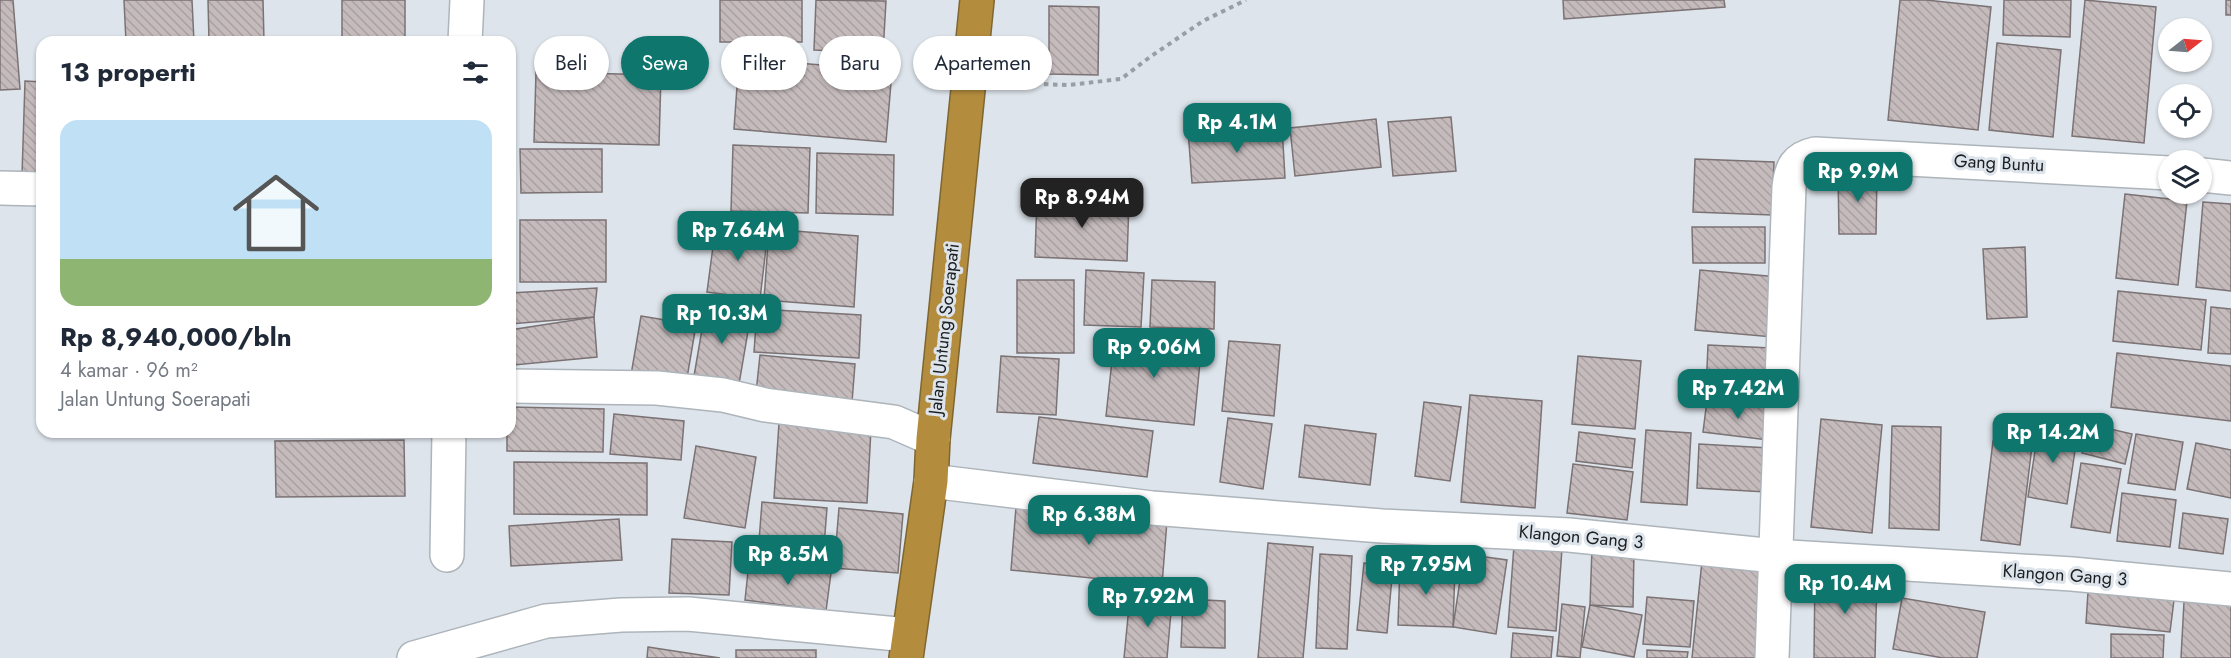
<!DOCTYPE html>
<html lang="id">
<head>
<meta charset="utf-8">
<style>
	body { margin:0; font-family:Jost,sans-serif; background:#f2f2f3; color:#1f2937; height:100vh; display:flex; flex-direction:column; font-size:22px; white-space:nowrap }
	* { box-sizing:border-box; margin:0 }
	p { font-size:20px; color:#747a83 }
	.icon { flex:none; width:33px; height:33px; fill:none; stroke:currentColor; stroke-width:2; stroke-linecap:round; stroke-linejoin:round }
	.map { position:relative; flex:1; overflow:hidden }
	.panel { position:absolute; left:36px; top:36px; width:480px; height:402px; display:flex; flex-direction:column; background:#fff; border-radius:18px; box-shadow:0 2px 4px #0004 }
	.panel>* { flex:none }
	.hud { position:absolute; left:534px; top:36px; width:570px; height:54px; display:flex; gap:12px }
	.needle { width:39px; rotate:73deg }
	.buttons { position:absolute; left:2158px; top:18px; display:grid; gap:12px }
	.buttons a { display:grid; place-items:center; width:54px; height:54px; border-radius:50%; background:#fff; box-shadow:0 2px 4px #0004; font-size:30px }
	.price { position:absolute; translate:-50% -51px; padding:0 14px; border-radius:12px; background:#0f766e; color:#fff; font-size:20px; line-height:39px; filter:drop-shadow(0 2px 3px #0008) }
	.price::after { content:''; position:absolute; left:50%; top:36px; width:18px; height:14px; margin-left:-9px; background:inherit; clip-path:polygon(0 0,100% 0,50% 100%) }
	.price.active { background:#222; color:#fff }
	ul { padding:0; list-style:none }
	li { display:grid; align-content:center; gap:12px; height:318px; padding:0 24px }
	li span { display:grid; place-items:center; height:186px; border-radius:18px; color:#555 }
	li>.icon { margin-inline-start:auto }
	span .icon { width:108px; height:108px; fill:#fffc; stroke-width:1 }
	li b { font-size:26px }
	h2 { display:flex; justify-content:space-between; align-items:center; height:72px; padding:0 24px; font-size:26px }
	.chip { padding:0 21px; border-radius:27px; background:#fff; box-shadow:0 2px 4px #0004; font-size:21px; line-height:54px }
	.chip.active { background:#0f766e; color:#fff }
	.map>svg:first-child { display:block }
	.building { fill:url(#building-back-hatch); stroke:#7b7274; stroke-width:1.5 }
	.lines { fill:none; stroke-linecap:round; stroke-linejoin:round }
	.minor-casing { stroke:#adb4ba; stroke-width:36 }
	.highway-casing { stroke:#7e6633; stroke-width:36 }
	.path { stroke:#999ea4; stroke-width:4; stroke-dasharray:4.5 4.5; stroke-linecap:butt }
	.minor { stroke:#fff; stroke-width:33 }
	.highway { stroke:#b38d3d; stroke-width:33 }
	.labels { text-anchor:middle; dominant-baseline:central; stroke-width:6; stroke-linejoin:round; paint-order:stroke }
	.street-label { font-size:18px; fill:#1c1f21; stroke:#dde4eb }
</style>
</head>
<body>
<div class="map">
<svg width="2231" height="658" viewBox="0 0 2231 658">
	<defs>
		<pattern id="building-back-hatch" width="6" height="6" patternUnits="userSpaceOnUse" patternTransform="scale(1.5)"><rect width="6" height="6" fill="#c5bbbd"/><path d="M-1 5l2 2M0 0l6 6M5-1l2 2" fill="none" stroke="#a9a0a2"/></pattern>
	</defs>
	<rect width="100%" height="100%" fill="#dde4eb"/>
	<g class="building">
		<path d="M 0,0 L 13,0 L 20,89 L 0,90 Z"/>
		<path d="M 124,0 L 192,0 L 194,42 L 126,42 Z"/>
		<path d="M 208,0 L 263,0 L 264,42 L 209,42 Z"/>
		<rect x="342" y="0" width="63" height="42"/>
		<rect x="720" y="0" width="82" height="42"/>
		<path d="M 816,0 L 886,1 L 883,53 L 814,50 Z"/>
		<path d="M 1563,0 L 1724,0 L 1725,7 L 1564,19 Z"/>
		<path d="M 1900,0 L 1926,0 L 1991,7 L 1978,130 L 1888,120 Z"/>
		<path d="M 2004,0 L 2071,0 L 2070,37 L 2003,35 Z"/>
		<path d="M 2085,0 L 2156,7 L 2144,143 L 2072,136 Z"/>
		<rect x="2226" y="0" width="5" height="15"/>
		<path d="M 1049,6 L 1099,7 L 1098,75 L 1049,74 Z"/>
		<path d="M 1997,43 L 2061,50 L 2053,137 L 1989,130 Z"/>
		<path d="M 739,58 L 892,71 L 886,142 L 734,129 Z"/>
		<path d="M 536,72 L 661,75 L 659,145 L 534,142 Z"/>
		<path d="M 25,81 L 42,82 L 42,176 L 22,175 Z"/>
		<path d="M 1451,117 L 1456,171 L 1393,176 L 1388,122 Z"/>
		<path d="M 1376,119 L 1381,167 L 1295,176 L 1290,128 Z"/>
		<path d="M 1282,126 L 1285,178 L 1192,183 L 1188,130 Z"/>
		<path d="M 733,145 L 810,148 L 808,213 L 731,211 Z"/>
		<path d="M 520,149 L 602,149 L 602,192 L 521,193 Z"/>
		<path d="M 817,153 L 894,155 L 893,215 L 816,213 Z"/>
		<path d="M 1695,159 L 1774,162 L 1772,215 L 1693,212 Z"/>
		<path d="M 1838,173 L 1877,173 L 1876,234 L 1839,234 Z"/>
		<path d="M 2125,194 L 2187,201 L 2178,285 L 2116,278 Z"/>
		<path d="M 1037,198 L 1129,201 L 1127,261 L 1035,257 Z"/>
		<path d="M 2203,202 L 2231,204 L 2231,291 L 2196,287 Z"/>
		<rect x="520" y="220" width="86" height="62"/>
		<path d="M 716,224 L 768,231 L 760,299 L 707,292 Z"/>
		<path d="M 1692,227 L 1765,227 L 1765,263 L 1693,263 Z"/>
		<path d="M 769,229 L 858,236 L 854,307 L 764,300 Z"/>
		<path d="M 2025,247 L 2027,317 L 1987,319 L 1983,249 Z"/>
		<path d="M 1086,270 L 1144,273 L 1141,327 L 1084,325 Z"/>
		<path d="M 1700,270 L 1778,277 L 1773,337 L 1695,330 Z"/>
		<rect x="1017" y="280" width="57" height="73"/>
		<path d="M 1152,280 L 1215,282 L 1214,329 L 1150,327 Z"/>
		<path d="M 597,288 L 594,317 L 510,324 L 510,293 Z"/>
		<path d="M 2118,291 L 2206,300 L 2201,350 L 2113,341 Z"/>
		<path d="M 707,300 L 752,308 L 738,390 L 693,382 Z"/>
		<path d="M 2211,307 L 2231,309 L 2231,354 L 2208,353 Z"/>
		<path d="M 757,309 L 861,315 L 859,358 L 754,352 Z"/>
		<path d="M 641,316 L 696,325 L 686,384 L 631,375 Z"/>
		<path d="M 594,317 L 597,357 L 514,365 L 510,330 Z"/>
		<path d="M 1115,333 L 1202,341 L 1194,425 L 1106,416 Z"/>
		<path d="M 1229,341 L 1280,345 L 1274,416 L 1222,411 Z"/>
		<path d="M 1708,345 L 1771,348 L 1770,394 L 1706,390 Z"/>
		<path d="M 2117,353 L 2231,366 L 2231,421 L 2111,407 Z"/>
		<path d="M 760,355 L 855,364 L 852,402 L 756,393 Z"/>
		<path d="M 1001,356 L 1059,359 L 1056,415 L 997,412 Z"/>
		<path d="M 1578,356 L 1641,361 L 1635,429 L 1572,424 Z"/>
		<path d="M 1470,395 L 1542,401 L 1535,508 L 1461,502 Z"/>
		<path d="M 1707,400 L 1772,408 L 1768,440 L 1703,432 Z"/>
		<path d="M 1424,402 L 1461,407 L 1450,481 L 1415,476 Z"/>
		<path d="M 510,407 L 604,409 L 603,452 L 507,451 L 507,432 L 510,432 Z"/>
		<path d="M 614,414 L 684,421 L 681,460 L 610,454 Z"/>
		<path d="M 1039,417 L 1153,431 L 1147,477 L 1033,463 Z"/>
		<path d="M 1228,418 L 1272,424 L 1263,489 L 1220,482 Z"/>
		<path d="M 1821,419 L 1882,425 L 1872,533 L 1811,527 Z"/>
		<path d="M 779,423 L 871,429 L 867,503 L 774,498 Z"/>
		<path d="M 2089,424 L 2132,434 L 2125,464 L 2082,453 Z"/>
		<path d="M 1305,425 L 1376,434 L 1370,485 L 1299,477 Z"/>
		<path d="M 2039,425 L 2078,431 L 2067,504 L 2028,497 Z"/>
		<path d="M 1892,426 L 1941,427 L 1939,530 L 1889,528 Z"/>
		<path d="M 1646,430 L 1691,433 L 1687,505 L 1641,502 Z"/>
		<path d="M 1579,432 L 1635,439 L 1632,468 L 1576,461 Z"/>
		<path d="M 2136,434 L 2183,442 L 2175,490 L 2128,483 Z"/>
		<path d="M 404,440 L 405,496 L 276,497 L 275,441 Z"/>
		<path d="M 1993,441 L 2032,446 L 2020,545 L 1981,540 Z"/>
		<path d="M 2196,443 L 2231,450 L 2231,498 L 2187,489 Z"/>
		<path d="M 1699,444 L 1769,448 L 1766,492 L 1697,488 Z"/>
		<path d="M 696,446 L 756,457 L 745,528 L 684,518 Z"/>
		<path d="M 514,462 L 647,463 L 647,515 L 514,514 Z"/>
		<path d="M 2081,463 L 2121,469 L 2110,533 L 2071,527 Z"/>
		<path d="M 1573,464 L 1633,472 L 1627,520 L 1567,513 Z"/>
		<path d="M 2122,493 L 2176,500 L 2170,547 L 2117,541 Z"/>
		<path d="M 762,502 L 827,508 L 823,559 L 758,554 Z"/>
		<path d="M 1016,507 L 1167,521 L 1162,585 L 1011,570 Z"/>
		<path d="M 839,508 L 903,514 L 898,573 L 834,568 Z"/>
		<path d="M 2183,513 L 2228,519 L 2223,554 L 2179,548 Z"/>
		<path d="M 619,519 L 622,560 L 511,566 L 509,526 Z"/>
		<path d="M 672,539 L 732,542 L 729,595 L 669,593 Z"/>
		<path d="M 1268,543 L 1313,547 L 1303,658 L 1258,658 Z"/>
		<path d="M 1514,545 L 1562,549 L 1556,631 L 1508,627 Z"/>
		<path d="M 1592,548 L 1634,550 L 1633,607 L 1590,605 Z"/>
		<path d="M 1320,554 L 1352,556 L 1347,649 L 1316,648 Z"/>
		<path d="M 1464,554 L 1507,560 L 1496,634 L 1453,627 Z"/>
		<path d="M 1702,561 L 1769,568 L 1760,658 L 1692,658 Z"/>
		<path d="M 749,562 L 831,573 L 826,611 L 745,600 Z"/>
		<path d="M 1364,563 L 1393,566 L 1387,633 L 1357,630 Z"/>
		<path d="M 1400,566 L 1455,568 L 1453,627 L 1398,625 Z"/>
		<path d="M 1815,572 L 1877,574 L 1875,658 L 1814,658 Z"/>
		<path d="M 2088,592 L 2174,600 L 2170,632 L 2086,623 Z"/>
		<path d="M 1130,596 L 1172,600 L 1167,658 L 1124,658 Z"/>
		<path d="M 1647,597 L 1694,601 L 1690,647 L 1643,644 Z"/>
		<path d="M 1902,598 L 1985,612 L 1977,658 L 1943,658 L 1893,649 Z"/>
		<path d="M 1183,599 L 1225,601 L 1225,648 L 1181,647 Z"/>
		<path d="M 2184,602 L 2231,604 L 2231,658 L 2181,658 Z"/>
		<path d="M 1562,604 L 1585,607 L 1580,658 L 1557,656 Z"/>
		<path d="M 1590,605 L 1642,615 L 1634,657 L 1582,647 Z"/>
		<path d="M 1513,633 L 1553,637 L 1551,658 L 1511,658 Z"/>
		<path d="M 2111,634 L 2164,635 L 2163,658 L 2111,658 Z"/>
		<path d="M 648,647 L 720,658 L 647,658 Z"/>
		<rect x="736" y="650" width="80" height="8"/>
		<path d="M 1647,650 L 1688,652 L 1687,658 L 1647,658 Z"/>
	</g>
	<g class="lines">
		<defs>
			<g id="minor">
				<path d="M 465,42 L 467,0"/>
				<path d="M 2202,175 L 2231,178"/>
				<path d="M 0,188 L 42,189"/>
				<path d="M 510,386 L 657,388 L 723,395 L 765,405 L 894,422 L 933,439"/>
				<path d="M 931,481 L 1152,508 L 1382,526 L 1569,535 L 1775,556 L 2072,574 L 2231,589"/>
				<path d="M 447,555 L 449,432"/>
				<path d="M 414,658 L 546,621 L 621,615 L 688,614 L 908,635"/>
				<path d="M 1772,658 L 1789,187 C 1791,168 1796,158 1815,154 L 2169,173"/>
			</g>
			<path id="highway" d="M 906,658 L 931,481 L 933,439 L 977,0"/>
		</defs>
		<use href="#minor" class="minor-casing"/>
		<use href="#highway" class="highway-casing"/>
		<path class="path" d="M 1008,83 L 1068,85 L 1121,79 L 1150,57 L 1203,21 L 1246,0"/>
		<use href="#minor" class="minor"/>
		<use href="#highway" class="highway"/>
	</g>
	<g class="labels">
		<g class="street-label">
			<text transform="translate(1999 163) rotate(3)">Gang Buntu</text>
			<text transform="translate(944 329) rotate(-84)">Jalan Untung Soerapati</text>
			<text transform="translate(1581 537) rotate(5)">Klangon Gang 3</text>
			<text transform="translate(2065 575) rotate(4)">Klangon Gang 3</text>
		</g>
	</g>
</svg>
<div class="buttons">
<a><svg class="needle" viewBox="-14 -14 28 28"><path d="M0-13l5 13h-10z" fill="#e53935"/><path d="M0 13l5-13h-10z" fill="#747a83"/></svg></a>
<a><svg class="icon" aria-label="locate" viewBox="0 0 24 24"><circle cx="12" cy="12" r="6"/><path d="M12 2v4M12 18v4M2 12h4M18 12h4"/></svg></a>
<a><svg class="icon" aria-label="layers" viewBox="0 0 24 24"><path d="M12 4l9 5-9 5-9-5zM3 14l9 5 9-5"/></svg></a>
</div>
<b class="price" style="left:1237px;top:154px">Rp 4.1M</b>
<b class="price" style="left:1858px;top:203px">Rp 9.9M</b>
<b class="price active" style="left:1082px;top:229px">Rp 8.94M</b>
<b class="price" style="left:738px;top:262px">Rp 7.64M</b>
<b class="price" style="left:722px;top:345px">Rp 10.3M</b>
<b class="price" style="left:1154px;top:379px">Rp 9.06M</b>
<b class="price" style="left:1738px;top:420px">Rp 7.42M</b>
<b class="price" style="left:2053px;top:464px">Rp 14.2M</b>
<b class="price" style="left:1089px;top:546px">Rp 6.38M</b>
<b class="price" style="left:788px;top:586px">Rp 8.5M</b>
<b class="price" style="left:1426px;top:596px">Rp 7.95M</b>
<b class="price" style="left:1845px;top:615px">Rp 10.4M</b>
<b class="price" style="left:1148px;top:628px">Rp 7.92M</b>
<div class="hud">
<a class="chip">Beli</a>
<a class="chip active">Sewa</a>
<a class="chip">Filter</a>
<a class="chip">Baru</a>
<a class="chip">Apartemen</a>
</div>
<section class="panel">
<h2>13 properti<svg class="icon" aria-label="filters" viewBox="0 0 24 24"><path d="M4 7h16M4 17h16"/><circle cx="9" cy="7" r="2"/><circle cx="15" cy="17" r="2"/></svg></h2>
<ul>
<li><span style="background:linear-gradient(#bfe0f5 75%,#8fb573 0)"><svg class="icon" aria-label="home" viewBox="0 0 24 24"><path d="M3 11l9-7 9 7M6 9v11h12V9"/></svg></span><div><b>Rp 8,940,000/bln</b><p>4 kamar · 96 m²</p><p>Jalan Untung Soerapati</p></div></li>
</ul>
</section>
</div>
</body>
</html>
